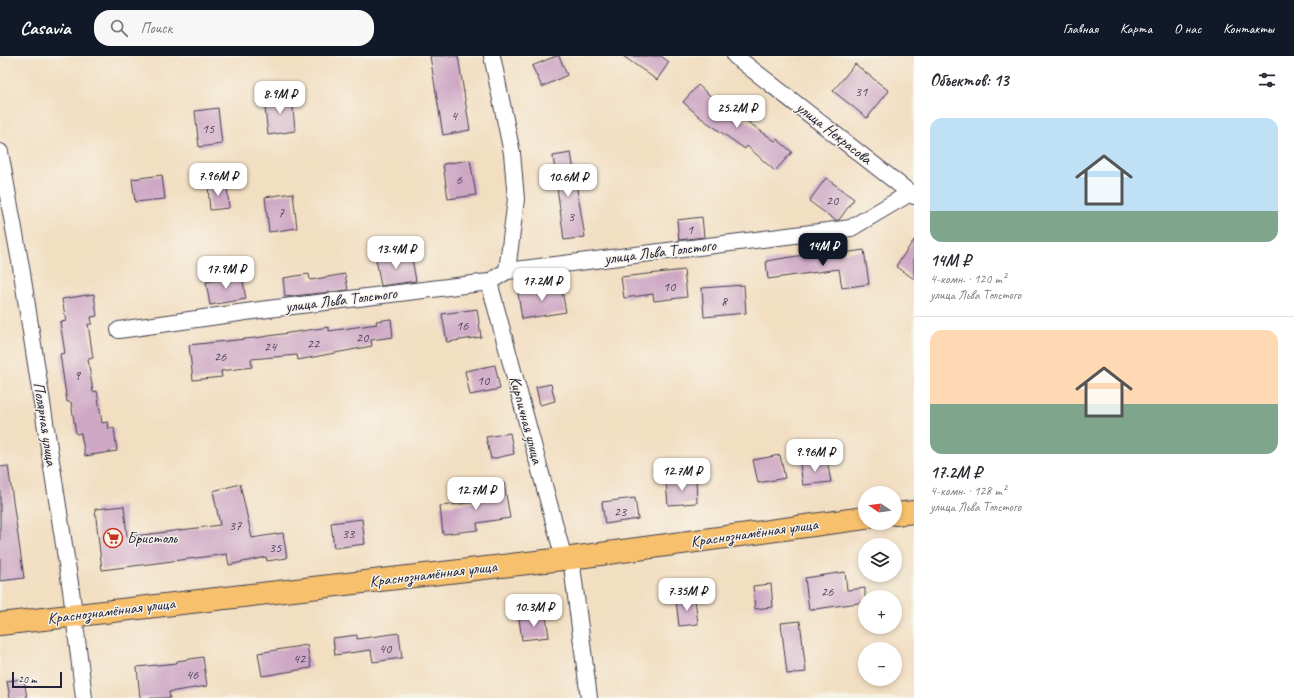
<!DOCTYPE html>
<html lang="ru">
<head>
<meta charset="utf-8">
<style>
	body { margin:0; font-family:Caveat,sans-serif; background:#f7f7f7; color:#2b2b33; height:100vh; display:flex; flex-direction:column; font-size:15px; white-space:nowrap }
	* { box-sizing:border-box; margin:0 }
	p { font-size:13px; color:#7c7c81 }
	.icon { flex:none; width:22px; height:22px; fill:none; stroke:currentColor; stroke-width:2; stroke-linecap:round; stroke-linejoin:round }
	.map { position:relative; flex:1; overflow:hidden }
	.panel { display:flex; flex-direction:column; background:#fff; width:380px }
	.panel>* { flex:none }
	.needle { width:26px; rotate:283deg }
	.buttons { position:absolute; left:858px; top:430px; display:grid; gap:8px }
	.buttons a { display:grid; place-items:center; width:44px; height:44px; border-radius:50%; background:#fff; box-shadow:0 2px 6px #0003; font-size:20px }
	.scale { position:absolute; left:12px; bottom:10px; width:50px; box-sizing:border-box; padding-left:4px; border:2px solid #22223b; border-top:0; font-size:11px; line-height:14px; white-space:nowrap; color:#22223b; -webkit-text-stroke:3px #f7f3e8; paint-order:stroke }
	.price { position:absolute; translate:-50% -34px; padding:0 9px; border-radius:8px; background:#fff; color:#222; font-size:13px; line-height:26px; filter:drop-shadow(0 1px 2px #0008) }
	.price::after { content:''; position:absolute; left:50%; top:24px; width:12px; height:9px; margin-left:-6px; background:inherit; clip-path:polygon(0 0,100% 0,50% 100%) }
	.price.on { background:#111827; color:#fff }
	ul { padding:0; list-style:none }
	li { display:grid; align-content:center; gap:8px; height:212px; padding:0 16px }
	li+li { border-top:1px solid #e1e1e2 }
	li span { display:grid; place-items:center; height:124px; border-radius:12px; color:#555 }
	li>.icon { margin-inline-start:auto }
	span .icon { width:72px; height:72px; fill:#fffc; stroke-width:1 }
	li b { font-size:17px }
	h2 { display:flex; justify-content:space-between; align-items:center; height:48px; padding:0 16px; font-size:17px }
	header { display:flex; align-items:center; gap:24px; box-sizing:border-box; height:56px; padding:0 20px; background:#111827; color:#fff }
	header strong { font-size:19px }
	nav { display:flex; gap:22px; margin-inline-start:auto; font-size:14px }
	.search { width:280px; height:36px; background:#f7f7f7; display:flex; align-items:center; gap:10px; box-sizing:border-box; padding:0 14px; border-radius:16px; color:#7c7c81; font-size:15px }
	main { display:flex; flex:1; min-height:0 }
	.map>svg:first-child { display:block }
	.building { fill:#cea7c5 }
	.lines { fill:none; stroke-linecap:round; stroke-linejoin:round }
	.minor-casing { stroke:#413e4f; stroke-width:18 }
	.primary-casing { stroke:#413e4f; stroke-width:24 }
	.minor { stroke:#fff; stroke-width:16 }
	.primary { stroke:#f7c06c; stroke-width:22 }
	.labels { text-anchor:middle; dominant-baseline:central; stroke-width:3; stroke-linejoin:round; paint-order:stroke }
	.number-label { font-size:14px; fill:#4d435e }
	.street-label { font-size:16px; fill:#22223b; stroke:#f7f3e8 }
	.poi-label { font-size:16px; fill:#22223b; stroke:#f7f3e8; text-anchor:start }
</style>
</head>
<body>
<header>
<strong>Casavia</strong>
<div class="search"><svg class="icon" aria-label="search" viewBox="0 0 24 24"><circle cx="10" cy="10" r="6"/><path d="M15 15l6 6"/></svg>Поиск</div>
<nav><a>Главная</a><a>Карта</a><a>О нас</a><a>Контакты</a></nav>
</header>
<main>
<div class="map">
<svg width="914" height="642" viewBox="0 0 914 642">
	<rect width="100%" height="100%" fill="#f7f3e8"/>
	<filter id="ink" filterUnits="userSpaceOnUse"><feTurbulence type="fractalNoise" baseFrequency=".025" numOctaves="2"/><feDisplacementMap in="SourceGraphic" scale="8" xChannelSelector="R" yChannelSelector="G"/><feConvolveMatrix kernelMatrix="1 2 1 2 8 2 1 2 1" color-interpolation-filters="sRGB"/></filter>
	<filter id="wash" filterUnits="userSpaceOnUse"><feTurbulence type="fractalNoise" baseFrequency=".012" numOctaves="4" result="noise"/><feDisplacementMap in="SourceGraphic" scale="16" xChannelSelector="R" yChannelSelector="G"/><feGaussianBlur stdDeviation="0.9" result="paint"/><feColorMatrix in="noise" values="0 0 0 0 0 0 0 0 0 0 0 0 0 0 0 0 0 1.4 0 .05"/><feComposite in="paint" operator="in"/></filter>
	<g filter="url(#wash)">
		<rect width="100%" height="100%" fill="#f2dec1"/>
		<g id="blocks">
			<g class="building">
				<path d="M 430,0 L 458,0 L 470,74 L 443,79 Z"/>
				<path d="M 556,0 L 559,0 L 567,19 L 542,31 L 532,10 Z"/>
				<path d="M 623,0 L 661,0 L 669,6 L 657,24 Z"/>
				<path d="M 855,8 L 889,35 L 867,62 L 833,35 Z"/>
				<path d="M 698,29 L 733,60 L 735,57 L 775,85 L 777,83 L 792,96 L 775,115 L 747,90 L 745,93 L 701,62 L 683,46 Z"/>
				<path d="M 292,40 L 295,75 L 268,79 L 264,44 Z"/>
				<path d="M 218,52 L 222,88 L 199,91 L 195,55 Z"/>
				<path d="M 571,97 L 585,181 L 564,184 L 553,100 Z"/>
				<path d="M 470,104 L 476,139 L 448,143 L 443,108 Z"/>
				<path d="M 162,119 L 165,143 L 135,146 L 132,123 Z"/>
				<path d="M 826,122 L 854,143 L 839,164 L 835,164 L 809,145 Z"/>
				<path d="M 227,128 L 229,152 L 210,154 L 208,130 Z"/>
				<path d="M 293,137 L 297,172 L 269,176 L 265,141 Z"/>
				<path d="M 702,161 L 704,181 L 679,184 L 677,164 Z"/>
				<path d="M 914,184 L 914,223 L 896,210 Z"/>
				<path d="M 864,194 L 869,228 L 842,232 L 839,213 L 768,223 L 766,205 L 829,195 L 829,199 Z"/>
				<path d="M 411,197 L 416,225 L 381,230 L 376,203 Z"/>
				<path d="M 684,214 L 687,241 L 654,245 L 653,238 L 624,242 L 621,221 Z"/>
				<path d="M 309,218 L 310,224 L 345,218 L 348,234 L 285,241 L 283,222 Z"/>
				<path d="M 242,220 L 246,243 L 210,249 L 206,226 Z"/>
				<path d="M 561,229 L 566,256 L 522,263 L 518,237 Z"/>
				<path d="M 744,229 L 746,257 L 704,261 L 702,232 Z"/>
				<path d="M 94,238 L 97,260 L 91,261 L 92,268 L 88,268 L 93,302 L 88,303 L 93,336 L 97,335 L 102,367 L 108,366 L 109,373 L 114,372 L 117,395 L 85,400 L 81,377 L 76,378 L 71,346 L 67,346 L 60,298 L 65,297 L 60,266 L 66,265 L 62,243 Z"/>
				<path d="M 477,253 L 481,281 L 447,286 L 442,258 Z"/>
				<path d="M 391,263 L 393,281 L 371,284 L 372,290 L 298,304 L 297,299 L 251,303 L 252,311 L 221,315 L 222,321 L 193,324 L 189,289 L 255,282 L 329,271 L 329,275 L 377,268 L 376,265 Z"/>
				<path d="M 495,309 L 500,333 L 470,339 L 465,315 Z"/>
				<path d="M 551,328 L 555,345 L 540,349 L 536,331 Z"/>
				<path d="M 510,377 L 514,398 L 491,403 L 486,381 Z"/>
				<path d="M 780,399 L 785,422 L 758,427 L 753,404 Z"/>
				<path d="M 827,404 L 831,426 L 803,429 L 800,408 Z"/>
				<path d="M 8,410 L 24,522 L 0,525 L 0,411 Z"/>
				<path d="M 696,424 L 697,447 L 668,449 L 666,426 Z"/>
				<path d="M 504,427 L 510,462 L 477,467 L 478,474 L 443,478 L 440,450 L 479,446 L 477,432 Z"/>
				<path d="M 240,428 L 252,482 L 283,477 L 287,502 L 267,505 L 266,501 L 229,509 L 227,498 L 102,514 L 95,453 L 124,450 L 127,481 L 220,469 L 213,435 Z"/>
				<path d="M 635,442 L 638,463 L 605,468 L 602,446 Z"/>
				<path d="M 362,463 L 365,488 L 334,492 L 331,467 Z"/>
				<path d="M 845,516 L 847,534 L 865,532 L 865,546 L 809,554 L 805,522 Z"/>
				<path d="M 771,528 L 773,551 L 755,553 L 753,530 Z"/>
				<path d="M 695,543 L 698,568 L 679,570 L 676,545 Z"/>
				<path d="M 546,560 L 549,581 L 522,584 L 519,563 Z"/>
				<path d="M 800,565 L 806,616 L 787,618 L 781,567 Z"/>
				<path d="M 399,577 L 402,602 L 373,606 L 371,594 L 335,599 L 333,582 L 357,579 L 357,583 Z"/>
				<path d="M 307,589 L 311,612 L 262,620 L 258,597 Z"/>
				<path d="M 203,601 L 207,630 L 169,636 L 170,642 L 140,642 L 137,611 L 177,607 L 177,605 Z"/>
				<path d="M 24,623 L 27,642 L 10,642 L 7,625 Z"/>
			</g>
		</g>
	</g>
	<g filter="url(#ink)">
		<use href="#blocks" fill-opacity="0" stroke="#413e4f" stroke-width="1"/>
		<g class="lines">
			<defs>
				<g id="minor">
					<path d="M 492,0 L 512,97 L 516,143 L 507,215"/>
					<path d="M 735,0 L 914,140"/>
					<path d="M 0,96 L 21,211 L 71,534 L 84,642"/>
					<path d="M 489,226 L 564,503"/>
					<path d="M 119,274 L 260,254 L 489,226 L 507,215 L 851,172 L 910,137"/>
					<path d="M 571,502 L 589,642"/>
				</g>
				<g id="primary">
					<path d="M 895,458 L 914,456"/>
					<path d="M 0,568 L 571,502 L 865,462"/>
				</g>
			</defs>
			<use href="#minor" class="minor-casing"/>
			<use href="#primary" class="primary-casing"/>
			<use href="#minor" class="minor"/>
			<use href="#primary" class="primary"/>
		</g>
	</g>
	<defs>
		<symbol id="supermarket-ring" viewBox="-11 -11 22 22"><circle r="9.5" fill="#f7f3e8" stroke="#c8321e" stroke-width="1.5"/><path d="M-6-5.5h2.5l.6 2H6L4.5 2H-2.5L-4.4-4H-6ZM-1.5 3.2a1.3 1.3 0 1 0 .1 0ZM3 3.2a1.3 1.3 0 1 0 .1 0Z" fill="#c8321e"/></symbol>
	</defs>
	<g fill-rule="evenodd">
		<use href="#supermarket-ring" x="102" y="471" width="22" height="22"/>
	</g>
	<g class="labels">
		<g class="number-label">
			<text x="861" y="35">31</text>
			<text x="454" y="59">4</text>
			<text x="208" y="72">15</text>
			<text x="459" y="123">6</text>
			<text x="832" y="144">20</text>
			<text x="281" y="156">7</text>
			<text x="571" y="160">3</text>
			<text x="690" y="173">1</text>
			<text x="669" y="230">10</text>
			<text x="724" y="245">8</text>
			<text x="462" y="269">16</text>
			<text x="362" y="281">20</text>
			<text x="313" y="287">22</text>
			<text x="270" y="290">24</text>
			<text x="220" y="300">26</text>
			<text x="77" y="319">9</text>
			<text x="483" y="324">10</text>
			<text x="620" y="455">23</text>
			<text x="235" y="469">37</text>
			<text x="348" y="477">33</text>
			<text x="275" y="491">35</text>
			<text x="827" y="535">26</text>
			<text x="385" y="592">40</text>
			<text x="299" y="602">42</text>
			<text x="192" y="618">46</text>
		</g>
		<g class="street-label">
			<text transform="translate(834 77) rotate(38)">улица Некрасова</text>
			<text transform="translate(660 196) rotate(-7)">улица Льва Толстого</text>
			<text transform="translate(341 244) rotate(-7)">улица Льва Толстого</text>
			<text transform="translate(526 364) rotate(75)">Кирпичная улица</text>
			<text transform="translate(45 368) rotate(81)">Полярная улица</text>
			<text transform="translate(754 477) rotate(-8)">Краснознамённая улица</text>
			<text transform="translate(433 518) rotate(-7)">Краснознамённая улица</text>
			<text transform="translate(111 555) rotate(-7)">Краснознамённая улица</text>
		</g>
		<g class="poi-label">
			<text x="127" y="482">Бристоль</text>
		</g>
	</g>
</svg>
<div class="buttons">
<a><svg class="needle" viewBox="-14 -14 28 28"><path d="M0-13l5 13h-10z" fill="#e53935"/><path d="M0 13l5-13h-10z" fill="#7c7c81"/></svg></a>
<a><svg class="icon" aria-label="layers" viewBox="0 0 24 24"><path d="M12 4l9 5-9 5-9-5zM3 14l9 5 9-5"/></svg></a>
<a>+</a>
<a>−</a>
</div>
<div class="scale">20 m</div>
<b class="price" style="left:280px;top:59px">8.9M ₽</b>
<b class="price" style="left:737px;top:73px">25.2M ₽</b>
<b class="price" style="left:218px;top:141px">7.96M ₽</b>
<b class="price" style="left:568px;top:142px">10.6M ₽</b>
<b class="price on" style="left:823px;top:211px">14M ₽</b>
<b class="price" style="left:396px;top:214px">13.4M ₽</b>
<b class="price" style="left:226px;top:234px">17.9M ₽</b>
<b class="price" style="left:542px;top:246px">17.2M ₽</b>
<b class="price" style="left:815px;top:417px">9.96M ₽</b>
<b class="price" style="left:682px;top:436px">12.7M ₽</b>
<b class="price" style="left:476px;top:455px">12.7M ₽</b>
<b class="price" style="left:687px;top:556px">7.35M ₽</b>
<b class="price" style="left:534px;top:572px">10.3M ₽</b>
</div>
<section class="panel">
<h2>Объектов: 13<svg class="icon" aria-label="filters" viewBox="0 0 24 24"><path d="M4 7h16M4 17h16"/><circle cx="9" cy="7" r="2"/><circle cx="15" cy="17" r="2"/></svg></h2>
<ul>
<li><span style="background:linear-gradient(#bfe0f5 75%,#7fa58c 0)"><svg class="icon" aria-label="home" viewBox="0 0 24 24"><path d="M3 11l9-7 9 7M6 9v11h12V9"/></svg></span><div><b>14M ₽</b><p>4-комн. · 120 m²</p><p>улица Льва Толстого</p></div></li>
<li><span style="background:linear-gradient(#ffd9b3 60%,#7fa58c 0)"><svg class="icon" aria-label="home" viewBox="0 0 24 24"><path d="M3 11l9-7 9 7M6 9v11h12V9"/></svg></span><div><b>17.2M ₽</b><p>4-комн. · 128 m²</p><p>улица Льва Толстого</p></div></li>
</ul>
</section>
</main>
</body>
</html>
